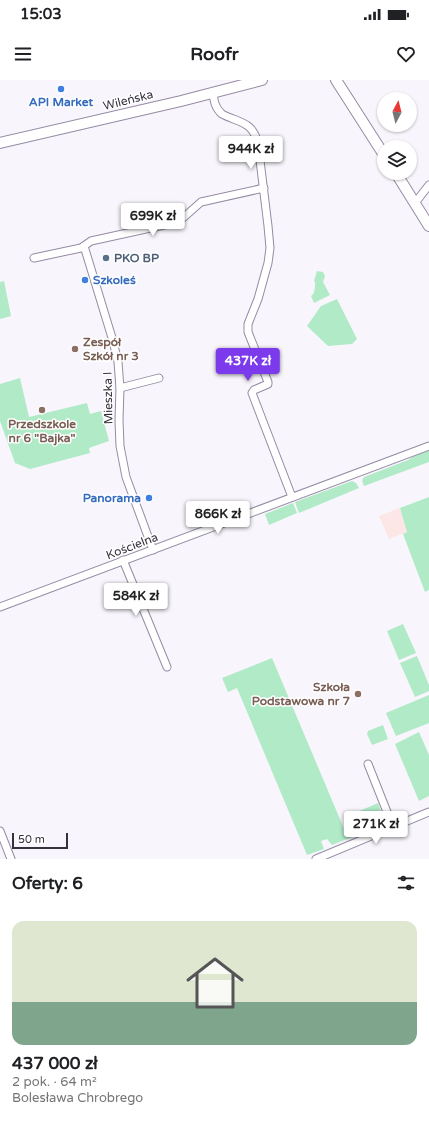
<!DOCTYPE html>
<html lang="pl">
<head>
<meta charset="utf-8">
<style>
	body { margin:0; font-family:"Varela Round",sans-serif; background:#f2f2f2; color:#202124; height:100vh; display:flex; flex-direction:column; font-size:15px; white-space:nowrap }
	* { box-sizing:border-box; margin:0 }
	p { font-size:13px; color:#757577 }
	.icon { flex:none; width:22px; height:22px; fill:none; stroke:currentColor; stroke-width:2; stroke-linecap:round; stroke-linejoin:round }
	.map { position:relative; height:779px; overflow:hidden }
	.side { display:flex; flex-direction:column; background:#fff; flex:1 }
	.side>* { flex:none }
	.needle { width:26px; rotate:7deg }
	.tools { position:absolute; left:377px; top:12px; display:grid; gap:8px }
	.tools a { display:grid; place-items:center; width:40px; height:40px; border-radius:50%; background:#fff; box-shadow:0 1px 3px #0004; font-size:20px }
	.scale { position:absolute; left:12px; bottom:10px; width:56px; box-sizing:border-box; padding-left:4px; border:2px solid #36323d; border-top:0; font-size:11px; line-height:14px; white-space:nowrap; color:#36323d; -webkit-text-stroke:3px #fff; paint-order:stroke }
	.price { position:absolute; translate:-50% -34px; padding:0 9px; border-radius:4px; background:#fff; color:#222; font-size:13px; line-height:26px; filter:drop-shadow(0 1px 2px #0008) }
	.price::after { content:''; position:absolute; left:50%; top:24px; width:12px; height:9px; margin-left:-6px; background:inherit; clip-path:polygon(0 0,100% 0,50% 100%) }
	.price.selected { background:#7c3aed; color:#fff }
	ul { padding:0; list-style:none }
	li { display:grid; align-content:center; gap:8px; height:212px; padding:0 12px }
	li span { display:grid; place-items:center; height:124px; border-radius:12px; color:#555 }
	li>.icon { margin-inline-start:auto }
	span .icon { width:72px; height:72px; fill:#fffc; stroke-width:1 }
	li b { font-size:17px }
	h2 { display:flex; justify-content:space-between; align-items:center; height:48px; padding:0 12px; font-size:17px }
	.status { display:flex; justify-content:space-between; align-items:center; height:28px; padding:0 20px; background:#fff; direction:ltr }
	.status svg { height:11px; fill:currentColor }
	header { display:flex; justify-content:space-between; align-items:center; height:52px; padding:0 12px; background:#fff; font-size:18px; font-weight:800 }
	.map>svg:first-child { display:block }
	.industrial { fill:#fde7e6 }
	.green { fill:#b1eac7 }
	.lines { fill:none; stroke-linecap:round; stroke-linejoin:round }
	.street-casing { stroke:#958ba4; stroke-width:9 }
	.secondary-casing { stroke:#958ba4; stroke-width:12 }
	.street { stroke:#fff; stroke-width:7 }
	.secondary { stroke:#fff; stroke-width:10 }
	.shop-dot { fill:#3f7fe0; stroke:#fff; stroke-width:1.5 }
	.service-dot { fill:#5c6f8a; stroke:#fff; stroke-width:1.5 }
	.education-dot { fill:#8d6e63; stroke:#fff; stroke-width:1.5 }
	.labels { text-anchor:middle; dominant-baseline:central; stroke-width:3; stroke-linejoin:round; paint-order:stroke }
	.street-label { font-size:12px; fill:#36323d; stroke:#fff }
	.shop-label { font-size:12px; font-weight:bold; fill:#366cbe; stroke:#fff }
	.service-label { font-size:12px; font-weight:bold; fill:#4e5e75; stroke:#fff; text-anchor:start }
	.education-label { font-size:12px; font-weight:bold; fill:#785e54; stroke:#fff; text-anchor:start }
</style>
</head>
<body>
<div class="status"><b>15:03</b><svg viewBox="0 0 49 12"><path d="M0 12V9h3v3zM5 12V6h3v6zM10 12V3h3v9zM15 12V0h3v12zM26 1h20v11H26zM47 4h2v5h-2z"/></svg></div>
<header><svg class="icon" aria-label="menu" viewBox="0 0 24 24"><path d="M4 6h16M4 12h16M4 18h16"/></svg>Roofr<svg class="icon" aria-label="heart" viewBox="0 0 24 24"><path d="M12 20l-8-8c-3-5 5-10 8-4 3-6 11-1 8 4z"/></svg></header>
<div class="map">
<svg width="429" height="779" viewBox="0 0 429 779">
	<rect width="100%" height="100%" fill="#f8f6fc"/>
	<path class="industrial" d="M 400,428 L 407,452 L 389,459 L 379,436 Z"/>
	<g class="green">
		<path d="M 317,191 L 323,192 L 325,196 L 323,202 L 330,215 L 314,223 L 311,216 C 315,214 315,207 315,202 L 314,201 Z"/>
		<path d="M 4,201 L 11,236 L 0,239 L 0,202 Z"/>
		<path d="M 337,219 L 357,259 L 352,264 L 328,266 L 307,246 L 321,226 Z"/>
		<path d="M 20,298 L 29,337 L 87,323 L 90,334 L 101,331 L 109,361 L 89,368 L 90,373 L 30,389 L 15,383 L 0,341 L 0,304 Z"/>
		<path d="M 429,370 L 429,382 L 364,406 C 363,403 361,400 364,397 L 408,380 L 417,374 Z"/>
		<path d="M 352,401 L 356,403 L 359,408 L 299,433 L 295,422 Z"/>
		<path d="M 429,417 L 429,510 L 425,512 L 403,454 L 407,452 L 400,428 Z"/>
		<path d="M 293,423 L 297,433 L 269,445 L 265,434 Z"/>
		<path d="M 403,544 L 416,573 L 399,580 L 387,551 Z"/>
		<path d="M 417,576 L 429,605 L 429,611 L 415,617 L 400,583 Z"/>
		<path d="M 272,578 L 345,751 L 352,748 L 355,756 L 332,765 L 327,759 L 321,761 L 324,769 L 307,775 L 237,608 L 228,612 L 222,598 Z"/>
		<path d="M 429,615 L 429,643 L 396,656 L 386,633 Z"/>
		<path d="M 383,645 L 388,659 L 372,665 L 367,654 L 368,651 Z"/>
		<path d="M 419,652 L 429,675 L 429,716 L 419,721 L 395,664 Z"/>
		<path d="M 378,723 L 385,742 L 363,751 L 355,733 Z"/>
	</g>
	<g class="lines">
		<defs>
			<g id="street">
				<path d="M 213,13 C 214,21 215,28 222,34 C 239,43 253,41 258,64 L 268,146 L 270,168 L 268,183 L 258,219 L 248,244 L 248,252 L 268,302 L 268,304 L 254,310 L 252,313 L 292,417"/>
				<path d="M 415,123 L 429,105"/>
				<path d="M 84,166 L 113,261 L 118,282 L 120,308 L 119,340 L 120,366 L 126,397 L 153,470"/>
				<path d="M 34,178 L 81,168 L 91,161 L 173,143 L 183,138 L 201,122 L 264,108"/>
				<path d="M 120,308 L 159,298"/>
				<path d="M 123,480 L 167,587"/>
				<path d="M 0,527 L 429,366"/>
				<path d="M 368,684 L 393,747"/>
				<path d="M 0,751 L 11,779"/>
				<path d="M 316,779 L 429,732"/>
			</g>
			<g id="secondary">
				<path d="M 336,0 L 384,75"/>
				<path d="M 0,63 L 181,21 L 262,0"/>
				<path d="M 396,93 L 429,146"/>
			</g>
		</defs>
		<use href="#street" class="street-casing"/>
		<use href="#secondary" class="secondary-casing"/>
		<use href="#street" class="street"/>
		<use href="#secondary" class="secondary"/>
	</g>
	<g class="shop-dot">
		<circle cx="61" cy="9" r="4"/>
		<circle cx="85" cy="200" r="4"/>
		<circle cx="149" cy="418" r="4"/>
	</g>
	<circle class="service-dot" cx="106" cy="178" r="4"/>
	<g class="education-dot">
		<circle cx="75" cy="269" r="4"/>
		<circle cx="42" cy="330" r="4"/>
		<circle cx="358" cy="614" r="4"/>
	</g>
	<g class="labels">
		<g class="street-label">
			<text transform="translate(128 20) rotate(-14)">Wileńska</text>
			<text transform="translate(108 318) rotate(-91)">Mieszka I</text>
			<text transform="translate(132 466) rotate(-21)">Kościelna</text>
		</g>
		<g class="shop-label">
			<text x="61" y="22">API Market</text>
			<text x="93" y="200" text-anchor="start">Szkoleś</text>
			<text x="141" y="418" text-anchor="end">Panorama</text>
		</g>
		<g class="service-label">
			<text x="114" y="178">PKO BP</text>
		</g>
		<g class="education-label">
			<text x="83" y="262">Zespół<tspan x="83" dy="14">Szkół nr 3</tspan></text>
			<text x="42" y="344" text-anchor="middle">Przedszkole<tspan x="42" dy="14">nr 6 "Bajka"</tspan></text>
			<text x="350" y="607" text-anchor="end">Szkoła<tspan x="350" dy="14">Podstawowa nr 7</tspan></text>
		</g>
	</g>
</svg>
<div class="tools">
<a><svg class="needle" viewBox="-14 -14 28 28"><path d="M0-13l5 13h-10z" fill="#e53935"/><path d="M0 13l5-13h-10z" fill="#757577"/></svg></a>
<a><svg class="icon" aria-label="layers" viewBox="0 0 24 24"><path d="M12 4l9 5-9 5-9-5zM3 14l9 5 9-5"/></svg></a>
</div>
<div class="scale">50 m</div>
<b class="price" style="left:251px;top:90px">944K zł</b>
<b class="price" style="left:153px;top:157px">699K zł</b>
<b class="price selected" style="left:248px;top:302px">437K zł</b>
<b class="price" style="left:218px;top:455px">866K zł</b>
<b class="price" style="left:136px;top:537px">584K zł</b>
<b class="price" style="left:376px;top:765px">271K zł</b>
</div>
<section class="side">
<h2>Oferty: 6<svg class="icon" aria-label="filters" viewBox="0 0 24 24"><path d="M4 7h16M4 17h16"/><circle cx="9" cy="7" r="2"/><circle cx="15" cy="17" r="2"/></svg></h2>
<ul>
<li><span style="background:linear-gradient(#dfe7d0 65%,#7fa58c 0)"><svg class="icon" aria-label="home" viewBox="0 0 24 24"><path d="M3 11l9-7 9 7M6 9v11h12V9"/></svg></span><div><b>437 000 zł</b><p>2 pok. · 64 m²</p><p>Bolesława Chrobrego</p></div></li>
</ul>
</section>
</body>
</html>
